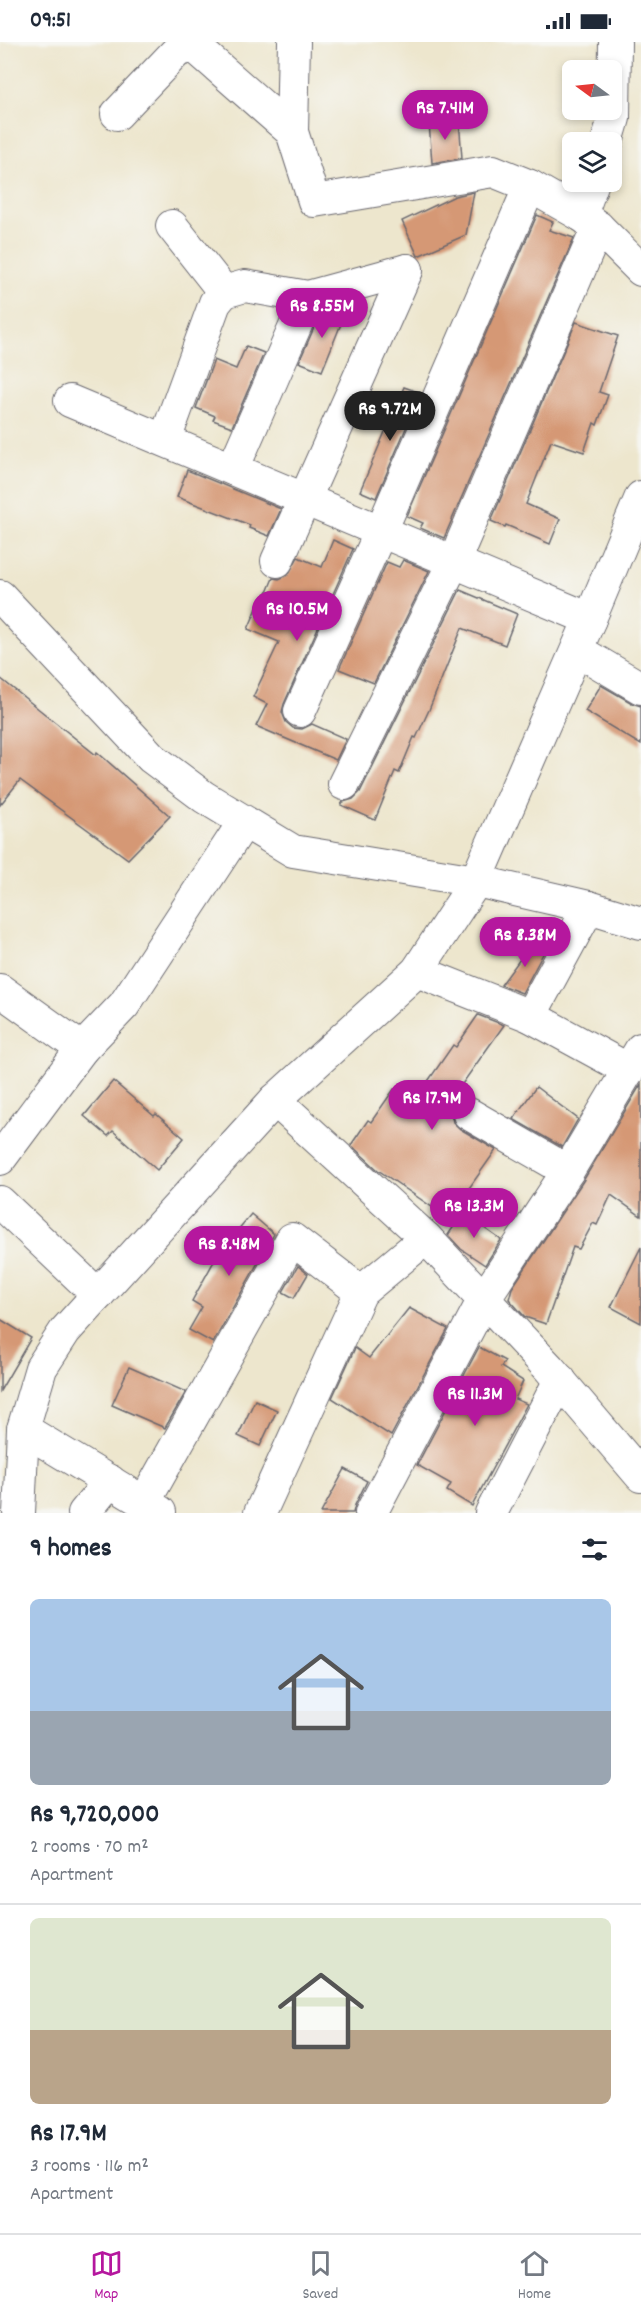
<!DOCTYPE html>
<html lang="en">
<head>
<meta charset="utf-8">
<style>
	body { margin:0; font-family:Dekko,sans-serif; background:#f6f6f7; color:#1f2937; height:100vh; display:flex; flex-direction:column; font-size:22px; white-space:nowrap }
	* { box-sizing:border-box; margin:0 }
	p { font-size:20px; color:#747a83 }
	.icon { flex:none; width:33px; height:33px; fill:none; stroke:currentColor; stroke-width:2; stroke-linecap:round; stroke-linejoin:round }
	.map { position:relative; height:1471px; overflow:hidden }
	.side { display:flex; flex-direction:column; background:#fff; flex:1 }
	.side>* { flex:none }
	.needle { width:39px; rotate:285deg }
	.controls { position:absolute; left:562px; top:18px; display:grid; gap:12px }
	.controls a { display:grid; place-items:center; width:60px; height:60px; border-radius:9px; background:#fff; box-shadow:0 3px 9px #0003; font-size:30px }
	.price { position:absolute; translate:-50% -51px; padding:0 14px; border-radius:21px; background:#b5179e; color:#fff; font-size:20px; line-height:39px; filter:drop-shadow(0 2px 3px #0008) }
	.price::after { content:''; position:absolute; left:50%; top:36px; width:18px; height:14px; margin-left:-9px; background:inherit; clip-path:polygon(0 0,100% 0,50% 100%) }
	.price.active { background:#222; color:#fff }
	ul { padding:0; list-style:none }
	li { display:grid; align-content:center; gap:12px; height:318px; padding:0 30px }
	li+li { border-top:2px solid #e0e1e3 }
	li span { display:grid; place-items:center; height:186px; border-radius:9px; color:#555 }
	li>.icon { margin-inline-start:auto }
	span .icon { width:108px; height:108px; fill:#fffc; stroke-width:1 }
	li b { font-size:26px }
	h2 { display:flex; justify-content:space-between; align-items:center; height:72px; padding:0 30px; font-size:26px }
	.status { display:flex; justify-content:space-between; align-items:center; height:42px; padding:0 30px; background:#fff; direction:ltr }
	.status svg { height:16px; fill:currentColor }
	.dock { display:flex; justify-content:space-around; align-items:center; height:84px; border-top:2px solid #e0e1e3; background:#fff; font-size:16px; color:#747a83 }
	.dock a { display:grid; justify-items:center; gap:3px }
	.dock .active { color:#b5179e }
	.map>svg:first-child { display:block }
	.building { fill:#d59874 }
	.lines { fill:none; stroke-linecap:round; stroke-linejoin:round }
	.street-casing { stroke:#69676e; stroke-width:34 }
	.street { stroke:#fff; stroke-width:32 }
</style>
</head>
<body>
<div class="status"><b>09:51</b><svg viewBox="0 0 49 12"><path d="M0 12V9h3v3zM5 12V6h3v6zM10 12V3h3v9zM15 12V0h3v12zM26 1h20v11H26zM47 4h2v5h-2z"/></svg></div>
<div class="map">
<svg width="641" height="1471" viewBox="0 0 641 1471">
	<rect width="100%" height="100%" fill="#f6f6f2"/>
	<filter id="ink" filterUnits="userSpaceOnUse"><feTurbulence type="fractalNoise" baseFrequency=".0167" numOctaves="2"/><feDisplacementMap in="SourceGraphic" scale="12" xChannelSelector="R" yChannelSelector="G"/><feConvolveMatrix kernelMatrix="1 2 1 2 8 2 1 2 1" color-interpolation-filters="sRGB"/></filter>
	<filter id="wash" filterUnits="userSpaceOnUse"><feTurbulence type="fractalNoise" baseFrequency=".008" numOctaves="4" result="noise"/><feDisplacementMap in="SourceGraphic" scale="24" xChannelSelector="R" yChannelSelector="G"/><feGaussianBlur stdDeviation="1.35" result="paint"/><feColorMatrix in="noise" values="0 0 0 0 0 0 0 0 0 0 0 0 0 0 0 0 0 1.4 0 .05"/><feComposite in="paint" operator="in"/></filter>
	<g filter="url(#wash)">
		<rect width="100%" height="100%" fill="#ede6cd"/>
		<g id="blocks">
			<g class="building">
				<path d="M 459,78 L 462,116 L 432,121 L 429,80 Z"/>
				<path d="M 474,150 L 466,193 L 418,214 L 402,179 L 455,154 Z"/>
				<path d="M 537,173 L 553,180 L 549,188 L 574,196 L 444,496 L 420,486 L 423,481 L 407,474 Z"/>
				<path d="M 333,267 L 345,272 L 322,329 L 299,320 L 321,270 Z"/>
				<path d="M 576,280 L 618,294 L 599,350 L 608,353 L 597,383 L 594,381 L 584,410 L 551,399 L 526,462 L 560,477 L 550,502 L 506,483 L 505,485 L 491,479 Z"/>
				<path d="M 246,304 L 264,311 L 232,385 L 213,378 L 215,374 L 196,366 L 214,318 L 236,327 Z"/>
				<path d="M 404,345 L 421,351 L 376,456 L 360,449 Z"/>
				<path d="M 187,428 L 281,467 L 269,494 L 249,486 L 250,483 L 177,455 Z"/>
				<path d="M 333,498 L 353,507 L 284,662 L 282,670 L 286,680 L 293,686 L 302,687 L 312,682 L 346,697 L 336,718 L 256,684 L 267,662 L 253,655 L 279,600 L 248,587 L 258,564 L 261,565 L 273,536 L 279,537 L 288,533 L 298,515 L 322,525 Z"/>
				<path d="M 403,518 L 429,529 L 374,641 L 339,627 L 387,520 L 399,525 Z"/>
				<path d="M 460,548 L 517,572 L 505,603 L 462,586 L 429,668 L 416,696 L 414,695 L 399,731 L 395,729 L 375,778 L 341,763 L 343,760 L 353,757 L 360,750 Z"/>
				<path d="M 0,636 L 96,713 L 97,710 L 170,774 L 128,817 L 20,738 L 0,763 Z"/>
				<path d="M 601,643 L 632,661 L 641,664 L 641,703 L 585,669 Z"/>
				<path d="M 534,898 L 546,906 L 522,951 L 501,943 Z"/>
				<path d="M 478,973 L 504,983 L 445,1066 L 451,1071 L 453,1080 L 460,1087 L 496,1108 L 448,1176 L 378,1128 L 351,1103 L 368,1078 L 371,1080 L 394,1047 L 413,1061 L 453,1003 L 456,1005 Z"/>
				<path d="M 113,1039 L 154,1074 L 156,1072 L 184,1096 L 157,1128 L 113,1089 L 108,1094 L 84,1074 Z"/>
				<path d="M 641,1042 L 641,1174 L 611,1153 L 597,1183 L 593,1181 L 579,1207 L 573,1205 L 546,1282 L 525,1275 L 509,1257 L 512,1246 L 583,1139 Z"/>
				<path d="M 536,1045 L 578,1077 L 562,1105 L 513,1077 Z"/>
				<path d="M 463,1171 L 501,1198 L 485,1223 L 461,1207 L 448,1193 Z"/>
				<path d="M 251,1172 L 274,1192 L 213,1301 L 189,1288 L 202,1265 L 192,1259 L 218,1212 Z"/>
				<path d="M 641,1205 L 641,1281 L 611,1265 Z"/>
				<path d="M 298,1224 L 308,1232 L 294,1256 L 283,1250 Z"/>
				<path d="M 409,1266 L 448,1287 L 391,1394 L 332,1356 L 355,1306 L 369,1316 Z"/>
				<path d="M 0,1277 L 31,1296 L 0,1349 Z"/>
				<path d="M 479,1305 L 505,1319 L 501,1325 L 523,1339 L 515,1357 L 527,1362 L 472,1464 L 447,1449 L 451,1442 L 417,1423 Z"/>
				<path d="M 129,1325 L 186,1350 L 165,1386 L 112,1363 Z"/>
				<path d="M 255,1358 L 277,1368 L 260,1404 L 238,1394 Z"/>
				<path d="M 345,1427 L 367,1439 L 355,1463 L 353,1471 L 321,1471 Z"/>
			</g>
		</g>
	</g>
	<g filter="url(#ink)">
		<use href="#blocks" fill-opacity="0" stroke="#69676e" stroke-width="1.5"/>
		<g class="lines">
			<defs>
				<g id="street">
					<path d="M 294,0 L 292,90 L 314,159 L 493,129 L 530,144 L 581,173 L 598,185 L 641,228"/>
					<path d="M 117,72 L 177,9 L 194,4 L 292,90"/>
					<path d="M 607,100 L 614,76 L 615,0"/>
					<path d="M 581,173 L 593,140"/>
					<path d="M 172,184 L 224,250"/>
					<path d="M 70,359 L 590,577"/>
					<path d="M 165,398 L 215,261 L 224,250 L 245,244 L 308,255 L 407,228"/>
					<path d="M 233,427 L 308,255"/>
					<path d="M 277,519 L 407,228"/>
					<path d="M 0,554 L 152,716 L 204,755 L 293,809 L 476,839 L 589,865 L 641,881"/>
					<path d="M 577,608 L 641,646"/>
					<path d="M 300,669 L 381,489 L 530,144"/>
					<path d="M 344,742 L 454,519 L 598,185"/>
					<path d="M 417,929 L 530,974 L 629,1028"/>
					<path d="M 0,948 L 82,1007 L 0,1117"/>
					<path d="M 530,974 L 589,865"/>
					<path d="M 82,1007 L 124,963 L 244,780"/>
					<path d="M 275,1058 L 426,1196 L 549,1326 L 641,1434"/>
					<path d="M 469,1072 L 568,1129"/>
					<path d="M 0,1160 L 98,1253"/>
					<path d="M 23,1387 L 160,1470"/>
					<path d="M 145,1459 L 292,1197 L 361,1250"/>
					<path d="M 19,1471 L 23,1387 L 41,1326 L 65,1289 L 275,1058 L 417,929 L 476,839 L 590,577 L 641,455"/>
					<path d="M 84,1471 L 110,1439"/>
					<path d="M 260,1471 L 361,1250 L 426,1196"/>
					<path d="M 371,1471 L 484,1257 L 568,1129 L 641,1007"/>
					<path d="M 491,1471 L 560,1338"/>
				</g>
			</defs>
			<use href="#street" class="street-casing"/>
			<use href="#street" class="street"/>
		</g>
	</g>
</svg>
<div class="controls">
<a><svg class="needle" viewBox="-14 -14 28 28"><path d="M0-13l5 13h-10z" fill="#e53935"/><path d="M0 13l5-13h-10z" fill="#747a83"/></svg></a>
<a><svg class="icon" aria-label="layers" viewBox="0 0 24 24"><path d="M12 4l9 5-9 5-9-5zM3 14l9 5 9-5"/></svg></a>
</div>
<b class="price" style="left:445px;top:99px">Rs 7.41M</b>
<b class="price" style="left:322px;top:297px">Rs 8.55M</b>
<b class="price active" style="left:390px;top:400px">Rs 9.72M</b>
<b class="price" style="left:297px;top:600px">Rs 10.5M</b>
<b class="price" style="left:525px;top:926px">Rs 8.38M</b>
<b class="price" style="left:432px;top:1089px">Rs 17.9M</b>
<b class="price" style="left:474px;top:1197px">Rs 13.3M</b>
<b class="price" style="left:229px;top:1235px">Rs 8.48M</b>
<b class="price" style="left:475px;top:1385px">Rs 11.3M</b>
</div>
<section class="side">
<h2>9 homes<svg class="icon" aria-label="filters" viewBox="0 0 24 24"><path d="M4 7h16M4 17h16"/><circle cx="9" cy="7" r="2"/><circle cx="15" cy="17" r="2"/></svg></h2>
<ul>
<li><span style="background:linear-gradient(#a9c7e8 60%,#9aa5b1 0)"><svg class="icon" aria-label="home" viewBox="0 0 24 24"><path d="M3 11l9-7 9 7M6 9v11h12V9"/></svg></span><div><b>Rs 9,720,000</b><p>2 rooms · 70 m²</p><p>Apartment</p></div></li>
<li><span style="background:linear-gradient(#dfe7d0 60%,#b9a48a 0)"><svg class="icon" aria-label="home" viewBox="0 0 24 24"><path d="M3 11l9-7 9 7M6 9v11h12V9"/></svg></span><div><b>Rs 17.9M</b><p>3 rooms · 116 m²</p><p>Apartment</p></div></li>
</ul>
</section>
<nav class="dock">
<a class="active"><svg class="icon" aria-label="map" viewBox="0 0 24 24"><path d="M3 6l6-2 6 2 6-2v14l-6 2-6-2-6 2zM9 4v14M15 6v14"/></svg>Map</a>
<a><svg class="icon" aria-label="saved" viewBox="0 0 24 24"><path d="M7 4h10v16l-5-4-5 4z"/></svg>Saved</a>
<a><svg class="icon" aria-label="home" viewBox="0 0 24 24"><path d="M3 11l9-7 9 7M6 9v11h12V9"/></svg>Home</a>
</nav>
</body>
</html>
